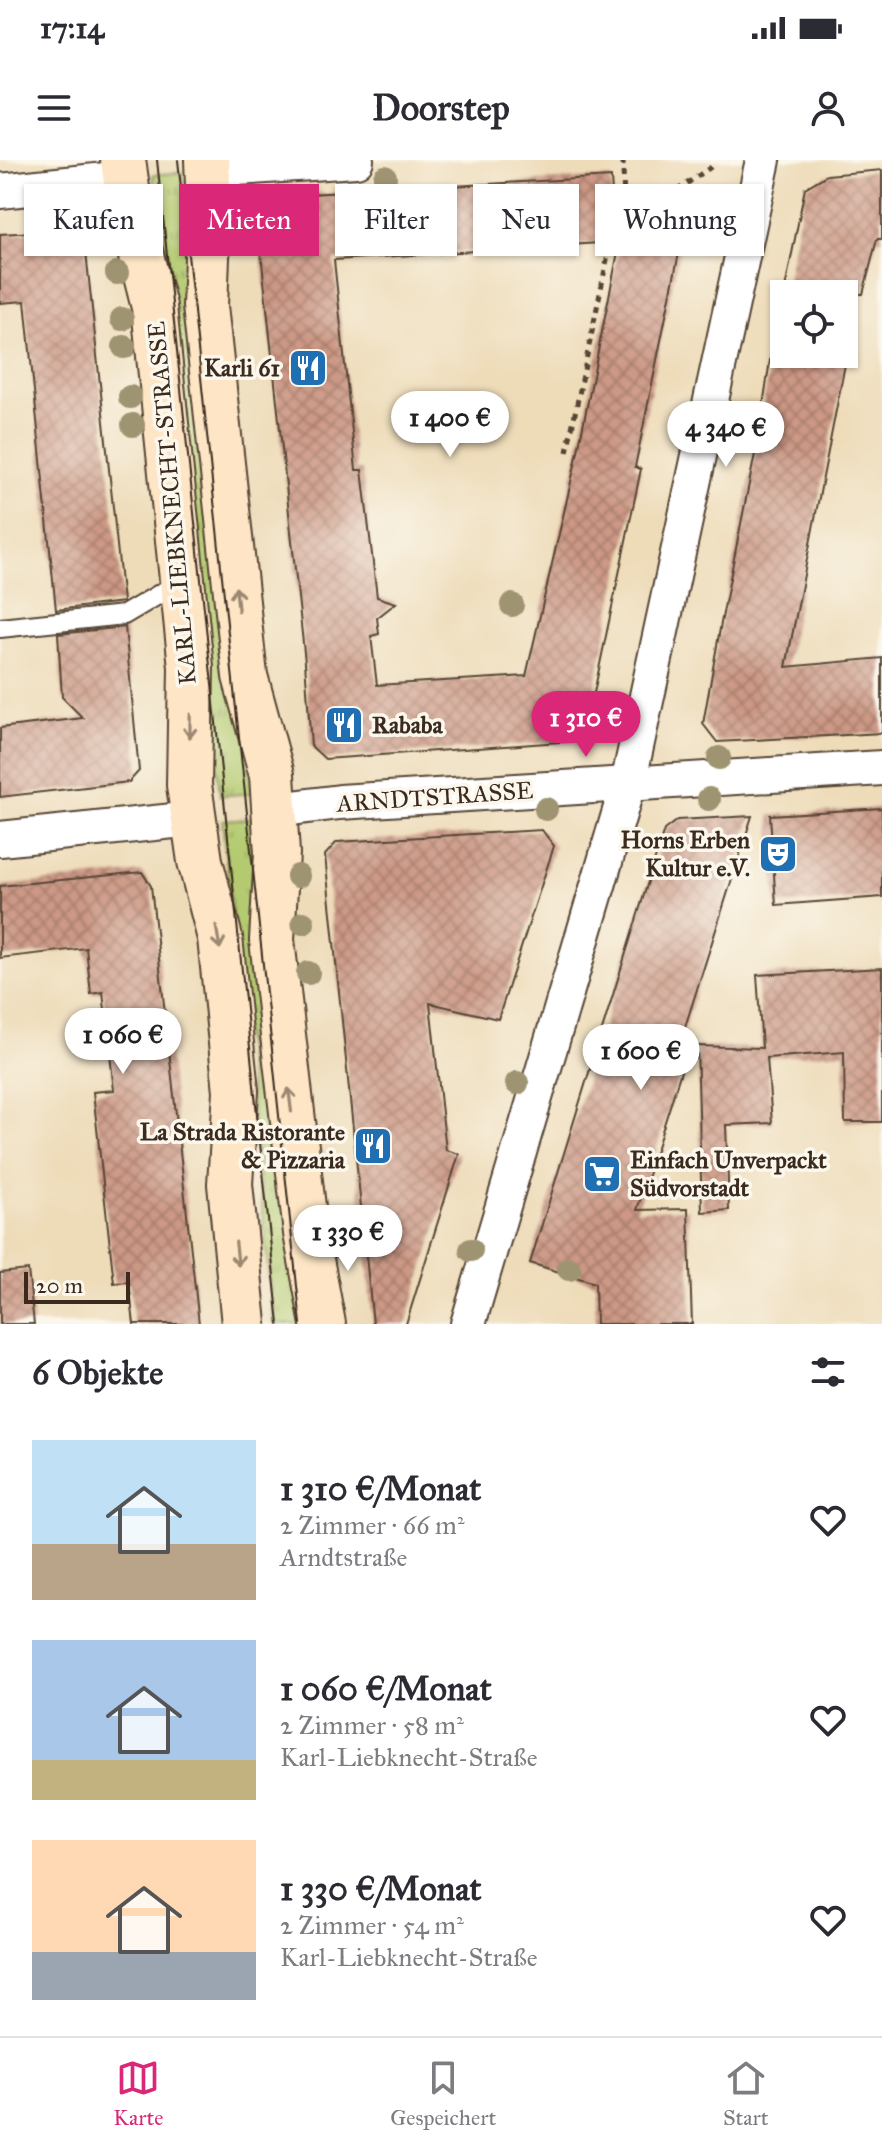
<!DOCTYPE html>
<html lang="de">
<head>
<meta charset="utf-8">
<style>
	body { margin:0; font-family:"IM FELL Great Primer",serif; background:#f7f7f7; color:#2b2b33; height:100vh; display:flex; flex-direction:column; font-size:30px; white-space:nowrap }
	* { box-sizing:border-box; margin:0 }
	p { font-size:26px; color:#7c7c81 }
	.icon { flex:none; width:44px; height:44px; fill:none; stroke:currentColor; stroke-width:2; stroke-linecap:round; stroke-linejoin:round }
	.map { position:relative; height:1164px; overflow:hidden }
	.details { display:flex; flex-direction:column; background:#fff; flex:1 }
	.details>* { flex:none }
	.top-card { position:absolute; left:24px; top:24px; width:834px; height:72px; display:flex; gap:16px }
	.controls { position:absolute; left:770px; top:120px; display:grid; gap:16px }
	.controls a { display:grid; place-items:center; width:88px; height:88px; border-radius:0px; background:#fff; box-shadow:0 2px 6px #0004; font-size:40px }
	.scale { position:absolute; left:24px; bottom:20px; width:106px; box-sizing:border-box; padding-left:8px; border:4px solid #3b2a1e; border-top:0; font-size:22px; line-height:28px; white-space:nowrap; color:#3b2a1e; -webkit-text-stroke:6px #fbf7ec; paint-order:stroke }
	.price { position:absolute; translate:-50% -68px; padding:0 18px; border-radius:28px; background:#fff; color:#222; font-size:26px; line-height:52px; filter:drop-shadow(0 2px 4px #0008) }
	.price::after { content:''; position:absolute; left:50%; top:48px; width:24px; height:18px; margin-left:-12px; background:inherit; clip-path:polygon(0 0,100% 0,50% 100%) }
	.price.active { background:#db2777; color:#fff }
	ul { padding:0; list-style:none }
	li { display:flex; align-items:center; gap:24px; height:200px; padding:0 32px }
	li span { display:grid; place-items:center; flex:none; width:224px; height:160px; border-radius:0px; color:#555 }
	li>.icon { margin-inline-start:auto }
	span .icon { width:96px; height:96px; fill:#fffc; stroke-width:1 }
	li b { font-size:34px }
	h2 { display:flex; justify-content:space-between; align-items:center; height:96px; padding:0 32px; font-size:34px }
	.pill { padding:0 28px; border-radius:0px; background:#fff; box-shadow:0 2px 6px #0004; font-size:28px; line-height:72px }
	.pill.active { background:#db2777; color:#fff }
	.status { display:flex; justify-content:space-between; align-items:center; height:56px; padding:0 40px; background:#fff; direction:ltr }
	.status svg { height:22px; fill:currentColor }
	header { display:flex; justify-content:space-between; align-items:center; height:104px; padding:0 32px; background:#fff; font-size:36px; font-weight:800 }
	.menu { display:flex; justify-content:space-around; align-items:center; height:112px; border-top:2px solid #e1e1e2; background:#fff; font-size:22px; color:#7c7c81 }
	.menu a { display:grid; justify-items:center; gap:4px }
	.menu .active { color:#db2777 }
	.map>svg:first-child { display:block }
	.grass { fill:url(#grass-tufts); stroke:#787a46; stroke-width:2 }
	.building { fill:url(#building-cross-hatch) }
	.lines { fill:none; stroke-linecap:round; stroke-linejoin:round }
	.service-casing { stroke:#564535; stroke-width:22 }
	.minor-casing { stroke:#564535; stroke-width:38 }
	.secondary-casing { stroke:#564535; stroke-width:48 }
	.path { stroke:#564535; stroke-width:5; stroke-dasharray:6 6; stroke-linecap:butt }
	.service { stroke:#fff; stroke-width:18 }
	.minor { stroke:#fff; stroke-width:34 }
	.secondary { stroke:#fde5c5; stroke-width:44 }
	.tram { stroke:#3b2a1e; stroke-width:2 }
	.tree { fill:#9f9471 }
	.oneway { stroke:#9c8872 }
	.labels { text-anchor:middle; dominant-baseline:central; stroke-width:7; stroke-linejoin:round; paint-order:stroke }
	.poi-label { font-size:24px; font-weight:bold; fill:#3b2a1e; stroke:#fbf7ec; text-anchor:end }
	.street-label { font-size:24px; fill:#3b2a1e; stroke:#fbf7ec }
</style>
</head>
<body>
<div class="status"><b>17:14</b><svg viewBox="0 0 49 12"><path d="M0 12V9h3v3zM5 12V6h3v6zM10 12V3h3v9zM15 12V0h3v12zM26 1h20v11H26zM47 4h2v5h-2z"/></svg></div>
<header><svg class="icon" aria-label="menu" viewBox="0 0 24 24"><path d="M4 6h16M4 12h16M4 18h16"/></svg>Doorstep<svg class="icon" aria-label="person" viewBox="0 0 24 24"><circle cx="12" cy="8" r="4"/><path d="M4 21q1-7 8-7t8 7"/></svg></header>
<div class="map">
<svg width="882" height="1164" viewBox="0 0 882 1164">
	<defs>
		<pattern id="grass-tufts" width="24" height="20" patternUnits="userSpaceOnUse" patternTransform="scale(2)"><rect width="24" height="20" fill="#b4ca6f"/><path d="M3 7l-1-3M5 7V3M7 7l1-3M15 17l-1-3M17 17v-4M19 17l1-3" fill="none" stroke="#94a45b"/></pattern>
		<pattern id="building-cross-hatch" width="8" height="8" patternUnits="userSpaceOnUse" patternTransform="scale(2)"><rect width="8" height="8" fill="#cd9986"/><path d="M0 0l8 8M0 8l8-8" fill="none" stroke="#a87d6d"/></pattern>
	</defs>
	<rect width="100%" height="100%" fill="#fbf7ec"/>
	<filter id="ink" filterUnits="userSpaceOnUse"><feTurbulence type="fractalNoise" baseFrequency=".0125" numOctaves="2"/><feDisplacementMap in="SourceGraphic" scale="16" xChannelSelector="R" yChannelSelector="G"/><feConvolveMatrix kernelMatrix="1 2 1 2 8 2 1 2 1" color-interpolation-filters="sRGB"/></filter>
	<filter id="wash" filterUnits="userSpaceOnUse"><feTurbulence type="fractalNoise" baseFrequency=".006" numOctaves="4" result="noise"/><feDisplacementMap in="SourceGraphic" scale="32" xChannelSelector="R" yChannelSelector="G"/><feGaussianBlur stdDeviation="1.8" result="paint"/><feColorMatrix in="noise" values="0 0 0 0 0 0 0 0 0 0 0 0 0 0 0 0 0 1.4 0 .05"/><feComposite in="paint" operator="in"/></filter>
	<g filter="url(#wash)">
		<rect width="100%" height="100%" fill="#eedcb9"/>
		<g class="grass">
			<path d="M 183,12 L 252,633 L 220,636 L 153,15 Z"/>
			<path d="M 253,658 L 305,1164 L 274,1164 L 222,660 Z"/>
		</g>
		<g id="blocks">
			<g class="building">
				<path d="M 882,10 L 882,79 L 877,79 L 863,134 L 784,134 L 805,28 L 827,15 Z"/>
				<path d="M 611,17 L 615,82 L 334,100 L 356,310 L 362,310 L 377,437 L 396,443 L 377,458 L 379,474 L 371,476 L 377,525 L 526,516 L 577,296 L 627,47 L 643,76 L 681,83 L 635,307 L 641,309 L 586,571 L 574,581 L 325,599 L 311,586 L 305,502 L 255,37 Z"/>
				<path d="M 72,70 L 85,82 L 123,442 L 56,450 L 25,141 L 0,143 L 0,74 Z"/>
				<path d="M 771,194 L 847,194 L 786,507 L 882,498 L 882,573 L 717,582 L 703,564 L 721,463 L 757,284 Z"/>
				<path d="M 125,467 L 139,611 L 129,622 L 0,637 L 0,568 L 83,558 L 62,537 L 58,474 Z"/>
				<path d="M 882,648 L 882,737 L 776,745 L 770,655 Z"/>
				<path d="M 752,656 L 679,886 L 689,886 L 637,1050 L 688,1049 L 692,1164 L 596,1164 L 595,1123 L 530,1103 L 664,670 L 677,660 Z"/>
				<path d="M 542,670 L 554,686 L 498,859 L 430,843 L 446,990 L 459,994 L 406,1164 L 373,1164 L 325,695 L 337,682 Z"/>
				<path d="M 142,712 L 151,726 L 199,1164 L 134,1164 L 129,1122 L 114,1123 L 93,932 L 114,930 L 103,832 L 91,834 L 86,788 L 0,798 L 0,726 Z"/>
				<path d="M 882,808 L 882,962 L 845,962 L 844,892 L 767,898 L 772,963 L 726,965 L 729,1050 L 702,1052 L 697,886 L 762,888 L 757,815 Z"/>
				<path d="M 28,1110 L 34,1164 L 0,1164 L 0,1113 Z"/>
			</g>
		</g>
	</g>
	<g filter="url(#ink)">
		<use href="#blocks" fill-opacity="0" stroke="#564535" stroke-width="2"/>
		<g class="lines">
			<defs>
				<path id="service" d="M 0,468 L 124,455 L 168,429 L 182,428"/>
				<g id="minor">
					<path d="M 208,10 L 356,0"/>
					<path d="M 0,31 L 125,18"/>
					<path d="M 276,650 L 340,642 L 882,608"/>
					<path d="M 0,679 L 193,659"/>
					<path d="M 468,1164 L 628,624 L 763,0"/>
				</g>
				<g id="secondary">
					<path d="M 123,0 L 131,56 L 154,147 L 191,507 L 189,625 L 200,701 L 220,778 L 236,931 L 230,1024 L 244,1164"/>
					<path d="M 207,0 L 209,50 L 205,146 L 245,516 L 272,615 L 277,693 L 272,780 L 306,1073 L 323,1164"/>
				</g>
			</defs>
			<use href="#service" class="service-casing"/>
			<use href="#minor" class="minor-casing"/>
			<use href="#secondary" class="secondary-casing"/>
			<g class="path">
				<path d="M 623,0 L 624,62"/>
				<path d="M 624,58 L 654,46 L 711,7"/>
				<path d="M 625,58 L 699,71"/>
				<path d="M 567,292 L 609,90 L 617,84 L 618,76"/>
			</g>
			<use href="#service" class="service"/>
			<use href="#minor" class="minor"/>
			<use href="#secondary" class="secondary"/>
			<g class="tram">
				<path d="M 157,0 L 279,1164"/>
				<path d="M 178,0 L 301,1164"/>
			</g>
		</g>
		<g class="tree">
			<circle cx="385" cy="17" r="12"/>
			<circle cx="117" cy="113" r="12"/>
			<circle cx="122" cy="159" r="12"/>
			<circle cx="124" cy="187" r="12"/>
			<circle cx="130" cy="237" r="12"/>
			<circle cx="133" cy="265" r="12"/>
			<circle cx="512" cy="445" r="12"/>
			<circle cx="719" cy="598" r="12"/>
			<circle cx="709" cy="639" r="12"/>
			<circle cx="546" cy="649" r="12"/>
			<circle cx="298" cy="716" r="12"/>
			<circle cx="303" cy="763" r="12"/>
			<circle cx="308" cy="813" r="12"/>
			<circle cx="517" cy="923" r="12"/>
			<circle cx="471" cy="1090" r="12"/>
			<circle cx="569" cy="1109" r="12"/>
		</g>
		<defs><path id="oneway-shaft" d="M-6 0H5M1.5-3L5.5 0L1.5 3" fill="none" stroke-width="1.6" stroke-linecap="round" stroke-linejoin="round" transform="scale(2)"/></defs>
		<g class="oneway">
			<use href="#oneway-shaft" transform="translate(237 439) rotate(-96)"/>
			<use href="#oneway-shaft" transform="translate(190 566) rotate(91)"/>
			<use href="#oneway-shaft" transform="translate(218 777) rotate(80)"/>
			<use href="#oneway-shaft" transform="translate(290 940) rotate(-97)"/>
			<use href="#oneway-shaft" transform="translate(237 1094) rotate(84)"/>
		</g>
	</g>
	<defs>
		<symbol id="restaurant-square" viewBox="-11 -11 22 22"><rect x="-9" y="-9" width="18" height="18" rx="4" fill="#1f6fb2" stroke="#fbf7ec"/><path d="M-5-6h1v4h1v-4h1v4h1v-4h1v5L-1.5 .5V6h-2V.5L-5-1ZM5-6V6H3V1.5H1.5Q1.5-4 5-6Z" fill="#fff"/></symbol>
		<symbol id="theatre-square" viewBox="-11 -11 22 22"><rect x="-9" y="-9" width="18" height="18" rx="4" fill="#1f6fb2" stroke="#fbf7ec"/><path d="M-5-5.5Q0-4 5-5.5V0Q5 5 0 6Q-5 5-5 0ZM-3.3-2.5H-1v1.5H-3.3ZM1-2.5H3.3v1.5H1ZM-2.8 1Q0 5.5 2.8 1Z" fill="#fff"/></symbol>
		<symbol id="supermarket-square" viewBox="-11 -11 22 22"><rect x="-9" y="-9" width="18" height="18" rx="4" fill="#1f6fb2" stroke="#fbf7ec"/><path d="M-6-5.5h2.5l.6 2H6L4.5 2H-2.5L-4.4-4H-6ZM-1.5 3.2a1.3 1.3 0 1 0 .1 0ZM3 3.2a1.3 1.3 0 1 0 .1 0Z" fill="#fff"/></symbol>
	</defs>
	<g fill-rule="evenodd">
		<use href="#restaurant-square" x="286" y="186" width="44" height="44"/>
		<use href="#restaurant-square" x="322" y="543" width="44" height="44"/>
		<use href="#theatre-square" x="756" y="672" width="44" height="44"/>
		<use href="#restaurant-square" x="351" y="964" width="44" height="44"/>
		<use href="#supermarket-square" x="580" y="992" width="44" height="44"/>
	</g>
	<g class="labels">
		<g class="poi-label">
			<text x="280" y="208">Karli 61</text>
			<text x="372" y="565" text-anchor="start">Rababa</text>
			<text x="750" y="680">Horns Erben<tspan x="750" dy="28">Kultur e.V.</tspan></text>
			<text x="345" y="972">La Strada Ristorante<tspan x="345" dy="28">&amp; Pizzaria</tspan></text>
			<text x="630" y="1000" text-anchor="start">Einfach Unverpackt<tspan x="630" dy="28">Südvorstadt</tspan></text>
		</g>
		<g class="street-label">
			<text transform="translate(172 343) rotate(-95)">KARL-LIEBKNECHT-STRASSE</text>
			<text transform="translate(435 637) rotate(-4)">ARNDTSTRASSE</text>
		</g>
	</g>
</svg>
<div class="controls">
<a><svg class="icon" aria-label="locate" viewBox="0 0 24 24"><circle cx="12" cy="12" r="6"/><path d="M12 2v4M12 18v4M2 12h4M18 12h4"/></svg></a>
</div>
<div class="scale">20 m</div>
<b class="price" style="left:450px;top:299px">1 400 €</b>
<b class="price" style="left:726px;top:309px">4 340 €</b>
<b class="price active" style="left:586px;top:599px">1 310 €</b>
<b class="price" style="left:123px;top:916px">1 060 €</b>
<b class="price" style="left:641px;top:932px">1 600 €</b>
<b class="price" style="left:348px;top:1113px">1 330 €</b>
<div class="top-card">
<a class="pill">Kaufen</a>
<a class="pill active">Mieten</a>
<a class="pill">Filter</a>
<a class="pill">Neu</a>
<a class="pill">Wohnung</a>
</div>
</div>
<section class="details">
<h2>6 Objekte<svg class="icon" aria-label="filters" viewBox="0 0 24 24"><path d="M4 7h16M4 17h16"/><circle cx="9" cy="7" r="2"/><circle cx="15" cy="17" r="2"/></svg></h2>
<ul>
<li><span style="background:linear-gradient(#bfe0f5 65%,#b9a48a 0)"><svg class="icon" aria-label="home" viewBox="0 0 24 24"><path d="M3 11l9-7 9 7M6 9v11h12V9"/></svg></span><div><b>1 310 €/Monat</b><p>2 Zimmer · 66 m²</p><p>Arndtstraße</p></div><svg class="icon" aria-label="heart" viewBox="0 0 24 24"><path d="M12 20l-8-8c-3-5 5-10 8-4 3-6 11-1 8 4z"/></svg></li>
<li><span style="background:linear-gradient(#a9c7e8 75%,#c2b280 0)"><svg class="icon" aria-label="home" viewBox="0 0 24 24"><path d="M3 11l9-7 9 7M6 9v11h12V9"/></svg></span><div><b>1 060 €/Monat</b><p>2 Zimmer · 58 m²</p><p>Karl-Liebknecht-Straße</p></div><svg class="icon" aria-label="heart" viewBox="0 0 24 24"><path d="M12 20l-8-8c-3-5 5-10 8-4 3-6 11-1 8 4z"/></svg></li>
<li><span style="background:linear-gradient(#ffd9b3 70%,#9aa5b1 0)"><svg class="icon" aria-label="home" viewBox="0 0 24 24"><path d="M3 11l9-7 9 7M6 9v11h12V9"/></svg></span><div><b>1 330 €/Monat</b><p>2 Zimmer · 54 m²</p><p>Karl-Liebknecht-Straße</p></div><svg class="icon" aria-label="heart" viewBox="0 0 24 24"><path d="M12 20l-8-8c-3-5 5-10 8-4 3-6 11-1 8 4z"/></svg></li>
</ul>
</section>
<nav class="menu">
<a class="active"><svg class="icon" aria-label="map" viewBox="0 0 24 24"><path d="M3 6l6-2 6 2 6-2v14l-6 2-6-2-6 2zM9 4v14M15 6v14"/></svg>Karte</a>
<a><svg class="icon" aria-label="saved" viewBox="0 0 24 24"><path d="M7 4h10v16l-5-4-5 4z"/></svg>Gespeichert</a>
<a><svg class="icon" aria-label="home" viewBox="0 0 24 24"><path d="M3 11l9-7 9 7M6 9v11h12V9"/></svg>Start</a>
</nav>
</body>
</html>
